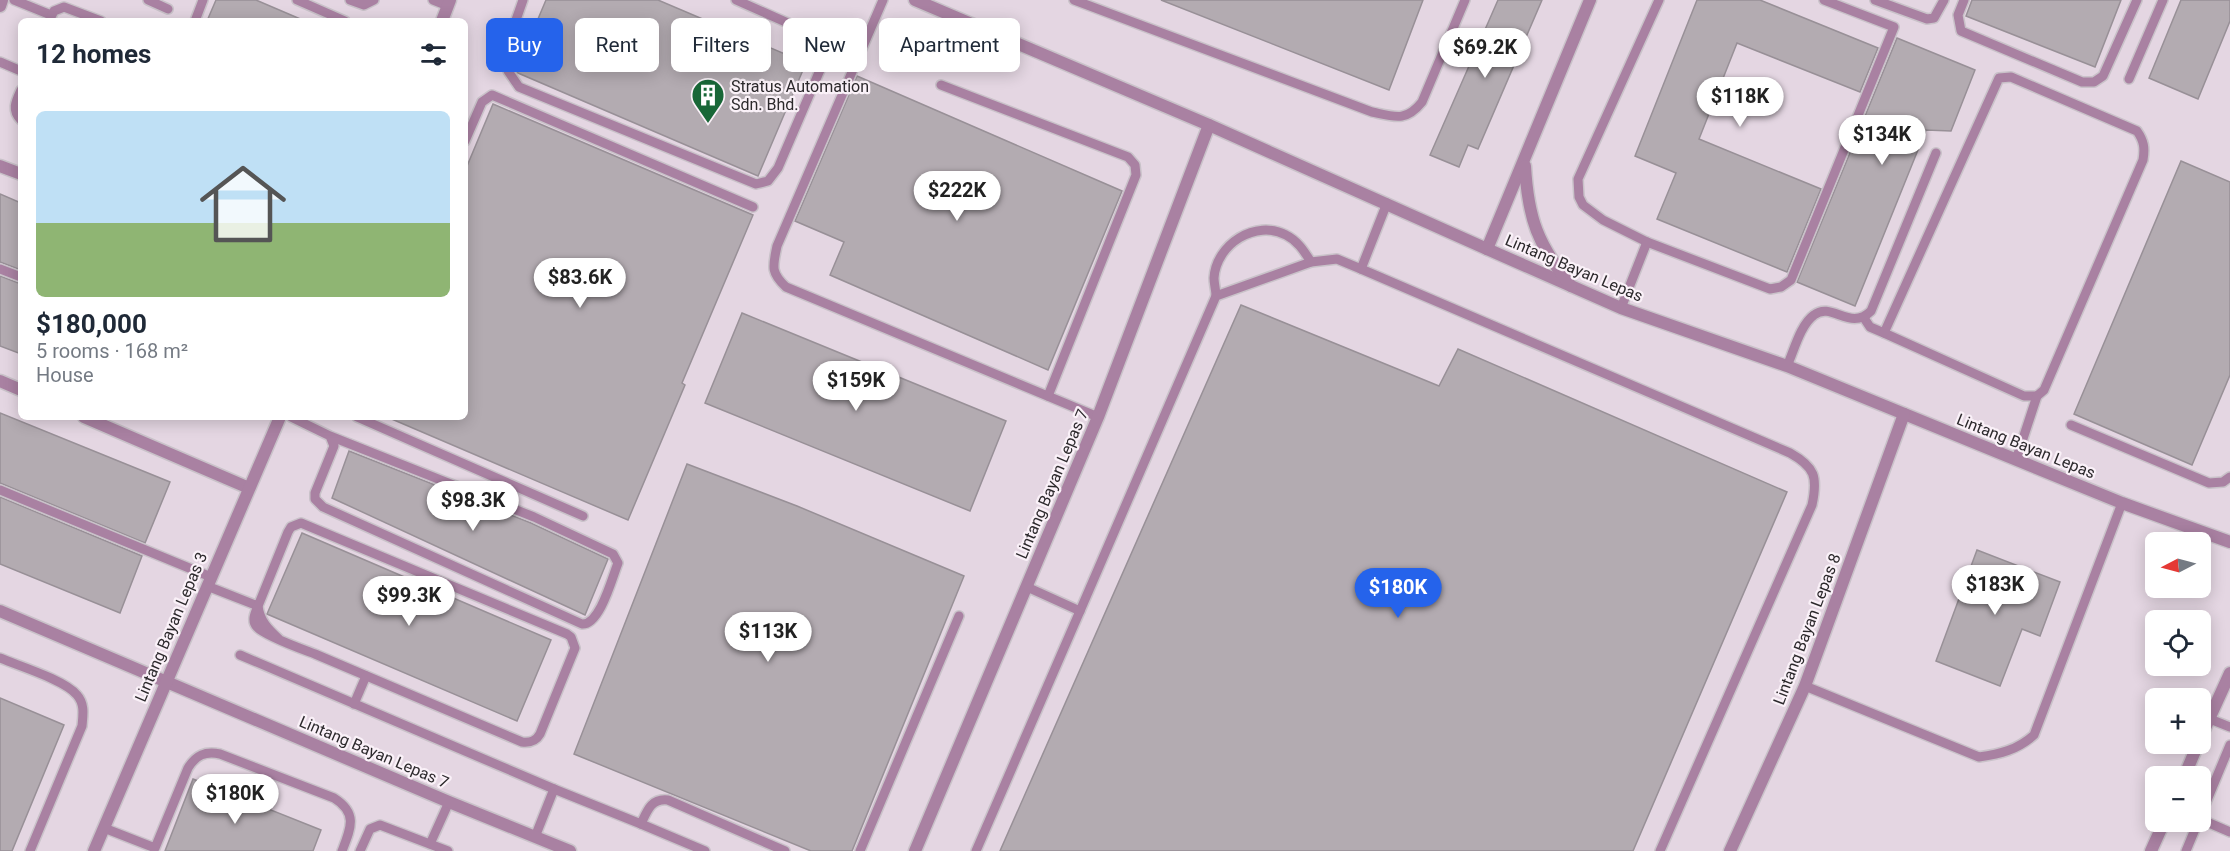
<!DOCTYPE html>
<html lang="en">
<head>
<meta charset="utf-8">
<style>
	body { margin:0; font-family:Roboto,sans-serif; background:#f6f6f7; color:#1f2937; height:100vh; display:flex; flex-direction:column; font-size:22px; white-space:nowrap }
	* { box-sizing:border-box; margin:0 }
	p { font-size:20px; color:#747a83 }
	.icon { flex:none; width:33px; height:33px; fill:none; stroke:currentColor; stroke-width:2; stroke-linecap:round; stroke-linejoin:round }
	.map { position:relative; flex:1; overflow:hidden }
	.drawer { position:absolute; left:18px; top:18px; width:450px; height:402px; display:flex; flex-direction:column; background:#fff; border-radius:9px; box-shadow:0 3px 15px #0003 }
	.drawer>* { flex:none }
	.top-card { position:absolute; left:486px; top:18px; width:570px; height:54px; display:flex; gap:12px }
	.needle { width:39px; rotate:264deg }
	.controls { position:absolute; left:2145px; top:532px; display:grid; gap:12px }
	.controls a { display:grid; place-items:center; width:66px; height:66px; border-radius:9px; background:#fff; box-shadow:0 3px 15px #0003; font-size:30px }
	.price { position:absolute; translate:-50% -51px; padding:0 14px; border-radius:21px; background:#fff; color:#222; font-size:20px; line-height:39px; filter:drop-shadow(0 2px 3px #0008) }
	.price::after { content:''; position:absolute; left:50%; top:36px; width:18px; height:14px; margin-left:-9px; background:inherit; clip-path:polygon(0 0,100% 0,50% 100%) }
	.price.selected { background:#2563eb; color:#fff }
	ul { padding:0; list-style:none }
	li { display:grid; align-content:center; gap:12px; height:318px; padding:0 18px }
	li+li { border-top:2px solid #e0e1e3 }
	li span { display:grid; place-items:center; height:186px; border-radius:9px; color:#555 }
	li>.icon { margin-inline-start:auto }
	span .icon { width:108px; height:108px; fill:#fffc; stroke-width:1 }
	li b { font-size:26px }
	h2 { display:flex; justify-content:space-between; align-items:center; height:72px; padding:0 18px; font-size:26px }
	.pill { padding:0 21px; border-radius:9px; background:#fff; box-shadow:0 3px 15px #0003; font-size:21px; line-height:54px }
	.pill.selected { background:#2563eb; color:#fff }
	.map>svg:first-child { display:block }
	.built { fill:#e4d6e2; fill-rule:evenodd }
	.building { fill:#b3abb1; stroke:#989097; stroke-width:1.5 }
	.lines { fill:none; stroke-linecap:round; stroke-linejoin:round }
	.service-casing { stroke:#c9c2c9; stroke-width:12 }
	.minor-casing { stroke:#c9c2c9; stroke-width:15 }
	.tertiary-casing { stroke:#c9c2c9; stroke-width:15 }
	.service { stroke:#a981a2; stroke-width:9 }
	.minor { stroke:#a981a2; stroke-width:12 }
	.tertiary { stroke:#a981a2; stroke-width:12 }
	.labels { text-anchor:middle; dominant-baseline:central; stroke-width:4.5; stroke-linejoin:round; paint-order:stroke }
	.poi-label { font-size:16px; fill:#2c292c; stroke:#faf1f8; text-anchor:start }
	.street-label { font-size:16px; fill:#2c292c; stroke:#faf1f8 }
</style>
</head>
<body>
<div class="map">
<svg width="2230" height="851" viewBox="0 0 2230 851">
	<rect width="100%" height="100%" fill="#ece4eb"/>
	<path class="built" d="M 0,0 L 2230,0 L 2230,851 L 0,851 ZM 21,21 L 465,21 L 465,417 L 21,417 ZM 2156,543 L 2200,543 L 2200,588 L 2156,588 ZM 2156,621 L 2200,621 L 2200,666 L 2156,666 ZM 2156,699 L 2200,699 L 2200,744 L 2156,744 ZM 2156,777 L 2200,777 L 2200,822 L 2156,822 Z"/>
	<g class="building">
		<path d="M 216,0 L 256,0 L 305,21 L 207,21 Z"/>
		<path d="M 546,0 L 658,0 L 806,63 L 758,176 L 518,73 L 516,71 Z"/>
		<path d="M 1161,0 L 1423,0 L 1389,90 Z"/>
		<path d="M 1498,0 L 1542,0 L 1478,149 L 1468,145 L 1459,167 L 1430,155 Z"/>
		<path d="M 1697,0 L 1760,0 L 1878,48 L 1860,92 L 1737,43 L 1699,139 L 1821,189 L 1787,272 L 1657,219 L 1676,173 L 1635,156 Z"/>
		<path d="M 1972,0 L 2121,0 L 2095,67 L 1966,16 Z"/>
		<path d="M 2181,0 L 2230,0 L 2230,21 L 2198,99 L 2149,78 Z"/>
		<path d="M 1897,38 L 1975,70 L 1951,131 L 1926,130 L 1855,306 L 1797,282 Z"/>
		<path d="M 857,76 L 1122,191 L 1048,370 L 830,275 L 844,242 L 795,221 Z"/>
		<path d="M 493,104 L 753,215 L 682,383 L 685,385 L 628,520 L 387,417 L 465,417 L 465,171 Z"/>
		<path d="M 2181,161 L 2230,182 L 2230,375 L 2192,465 L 2074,414 Z"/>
		<path d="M 0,194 L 21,203 L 21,270 L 0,262 Z"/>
		<path d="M 0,276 L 21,284 L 21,354 L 0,346 Z"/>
		<path d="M 1241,305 L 1439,386 L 1458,349 L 1787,492 L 1633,851 L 1000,851 Z"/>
		<path d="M 742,313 L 1006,421 L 970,511 L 705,403 Z"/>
		<path d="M 0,413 L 170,482 L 145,543 L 0,483 Z"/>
		<path d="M 349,451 L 531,523 L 608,559 L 585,615 L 332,498 Z"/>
		<path d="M 687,464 L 797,506 L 964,576 L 852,851 L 811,851 L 574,754 Z"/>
		<path d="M 0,497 L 142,556 L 120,613 L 0,564 Z"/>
		<path d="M 302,533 L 551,640 L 517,721 L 267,614 Z"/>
		<path d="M 1977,550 L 2060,582 L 2040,636 L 2022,629 L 2000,686 L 1936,661 Z"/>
		<path d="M 0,698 L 64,725 L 12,851 L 0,851 Z"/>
		<path d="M 193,779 L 321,830 L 313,851 L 165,851 Z"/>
	</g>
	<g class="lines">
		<defs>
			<g id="service">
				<path d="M 14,0 L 51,15"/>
				<path d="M 148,0 L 168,9"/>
				<path d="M 297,0 L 345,21"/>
				<path d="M 350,0 L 364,5 L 374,0"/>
				<path d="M 433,0 L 448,6"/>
				<path d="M 523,0 L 504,54 L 508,71 L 519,87 L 756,184 L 768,181 L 778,168 L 826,56 L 827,47 L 824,39 L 736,0"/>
				<path d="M 883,0 L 777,246 C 773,266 770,272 786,287 L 1098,417"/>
				<path d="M 1074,0 L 1372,112 C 1395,117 1406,122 1422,102 L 1465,0"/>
				<path d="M 1659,0 L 1578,179 L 1579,197 L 1583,205 L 1603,220 L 1647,242 L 1770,289 L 1781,287 L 1791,280 L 1894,27 L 1824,0"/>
				<path d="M 1875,0 L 1927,19 L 1934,18 L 1944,0"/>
				<path d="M 1964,0 L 1958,15 L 1961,31 L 2082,82 L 2094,82 L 2103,76 L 2137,0"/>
				<path d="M 49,21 L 54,11 L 64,7 L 101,21"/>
				<path d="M 195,21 L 203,0"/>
				<path d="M 0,62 L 21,71"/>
				<path d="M 2129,79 L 2163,0"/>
				<path d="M 941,85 L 1128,157 L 1135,165 L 1136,175 L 1048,396"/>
				<path d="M 21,90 C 16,101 11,110 21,120"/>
				<path d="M 465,141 L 482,102 L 492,95 L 753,207"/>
				<path d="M 0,269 L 21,277"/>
				<path d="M 1361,269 L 1790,453 C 1815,467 1818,477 1812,505 L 1660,851"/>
				<path d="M 1216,296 C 1216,290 1214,284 1214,278 C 1216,244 1256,219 1286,235 C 1298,241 1304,251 1311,262"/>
				<path d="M 1621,308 L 1647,242"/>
				<path d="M 1864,318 L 1870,327 L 1884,333 L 2024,396 L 2037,396"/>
				<path d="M 1884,333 L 1999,78 L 2011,77 L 2137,131 C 2144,141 2145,148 2143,160 L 2044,390 L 2037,396 L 2016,460"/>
				<path d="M 1787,366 C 1794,351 1800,325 1814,315 C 1832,301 1850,332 1871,311 L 1936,153"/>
				<path d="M 291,417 L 330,436 L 534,517 L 613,554 L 618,563 C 612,578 600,625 582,624 L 323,507 L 315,499 L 315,493 L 332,451 L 334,446 L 330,436"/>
				<path d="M 357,417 L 583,516"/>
				<path d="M 2071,425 L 2209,483 L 2223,482 L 2230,477"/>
				<path d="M 0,490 L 211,577"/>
				<path d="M 207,586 L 258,606"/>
				<path d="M 258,606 C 255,613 251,621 257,627 C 265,636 302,649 315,654 C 384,683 453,712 522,742 C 531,743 536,741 540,734 L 575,648 L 571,637 L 567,634 L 301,523 L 291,527 L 288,532 L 258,606 C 260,621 268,629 279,639"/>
				<path d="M 1080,611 L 1216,296 L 1311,262 L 1337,259 L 1361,269 L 1387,203"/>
				<path d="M 240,655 L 554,789"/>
				<path d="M 0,658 C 19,666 65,680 77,695 C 85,704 83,715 82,726 L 30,851"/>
				<path d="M 1805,686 L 1979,757 C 2000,754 2017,750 2034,735 L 2122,503"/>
				<path d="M 354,704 L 366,676"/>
				<path d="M 2210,719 L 2230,727"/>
				<path d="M 2200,817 L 2230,745"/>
				<path d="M 2200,819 L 2230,832"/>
				<path d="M 641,824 L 705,851"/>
				<path d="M 104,828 L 155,848 L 188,768 C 196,755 205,751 220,754 L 334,798 C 358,813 351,828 342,851"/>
				<path d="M 535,837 L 554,789 L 641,824 C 647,811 651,798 668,800 L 785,851"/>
				<path d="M 430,844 L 449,802"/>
				<path d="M 360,851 L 370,829 L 380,825 L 448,851"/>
				<path d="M 860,851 L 959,616"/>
				<path d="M 976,851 L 1080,611 L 1027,587"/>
				<path d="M 2186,851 L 2198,822"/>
			</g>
			<g id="minor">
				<path d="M 0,6 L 2,0"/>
				<path d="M 442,21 L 450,0"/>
				<path d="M 0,166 L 21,174"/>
				<path d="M 1487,249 L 1621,308 L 1787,366 L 2122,503 L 2230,542"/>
				<path d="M 0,381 L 21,390"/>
				<path d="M 84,417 L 249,488"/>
				<path d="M 0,611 L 449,802 L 570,851"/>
				<path d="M 2200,739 L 2230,673"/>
				<path d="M 2184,777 L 2198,744"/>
				<path d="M 94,851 L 280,417"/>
				<path d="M 915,851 L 1098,417 L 1209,125"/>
				<path d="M 1730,851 L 1805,686 L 1904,414"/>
				<path d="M 2151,851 L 2164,822"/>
			</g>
			<g id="tertiary">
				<path d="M 915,0 L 1209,125 L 1487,249 L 1590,0"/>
				<path d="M 1525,166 C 1528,219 1538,245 1571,286"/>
			</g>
		</defs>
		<use href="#service" class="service-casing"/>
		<use href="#minor" class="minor-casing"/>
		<use href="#tertiary" class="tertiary-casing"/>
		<use href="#service" class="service"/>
		<use href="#minor" class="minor"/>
		<use href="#tertiary" class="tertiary"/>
	</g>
	<defs>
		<symbol id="building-pin" viewBox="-11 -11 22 30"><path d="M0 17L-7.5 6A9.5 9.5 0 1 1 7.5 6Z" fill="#186737" stroke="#faf1f8"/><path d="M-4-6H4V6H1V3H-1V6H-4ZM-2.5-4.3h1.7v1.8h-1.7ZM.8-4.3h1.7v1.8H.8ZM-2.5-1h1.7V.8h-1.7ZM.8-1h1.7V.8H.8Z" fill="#fff"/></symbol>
	</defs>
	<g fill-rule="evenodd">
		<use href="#building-pin" x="689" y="76" width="38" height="52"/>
	</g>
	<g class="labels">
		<g class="poi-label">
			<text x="731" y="86">Stratus Automation<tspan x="731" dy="18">Sdn. Bhd.</tspan></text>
		</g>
		<g class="street-label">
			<text transform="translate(1574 268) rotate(23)">Lintang Bayan Lepas</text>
			<text transform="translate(2026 446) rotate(22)">Lintang Bayan Lepas</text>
			<text transform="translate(1052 484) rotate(-67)">Lintang Bayan Lepas 7</text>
			<text transform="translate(171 627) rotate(-67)">Lintang Bayan Lepas 3</text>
			<text transform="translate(1807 629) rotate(-69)">Lintang Bayan Lepas 8</text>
			<text transform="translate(374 752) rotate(23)">Lintang Bayan Lepas 7</text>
		</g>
	</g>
</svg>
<div class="controls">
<a><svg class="needle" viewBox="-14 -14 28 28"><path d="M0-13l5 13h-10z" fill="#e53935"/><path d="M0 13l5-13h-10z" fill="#747a83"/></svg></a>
<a><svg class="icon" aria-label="locate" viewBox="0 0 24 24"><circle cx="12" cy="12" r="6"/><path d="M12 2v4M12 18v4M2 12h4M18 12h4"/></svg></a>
<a>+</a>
<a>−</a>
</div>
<b class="price" style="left:1485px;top:79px">$69.2K</b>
<b class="price" style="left:1740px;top:128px">$118K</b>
<b class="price" style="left:1882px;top:166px">$134K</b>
<b class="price" style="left:957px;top:222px">$222K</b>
<b class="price" style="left:580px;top:309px">$83.6K</b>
<b class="price" style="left:856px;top:412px">$159K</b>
<b class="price" style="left:473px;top:532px">$98.3K</b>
<b class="price" style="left:1995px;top:616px">$183K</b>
<b class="price selected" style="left:1398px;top:619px">$180K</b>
<b class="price" style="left:409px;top:627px">$99.3K</b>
<b class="price" style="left:768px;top:663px">$113K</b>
<b class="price" style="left:235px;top:825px">$180K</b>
<div class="top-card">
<a class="pill selected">Buy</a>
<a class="pill">Rent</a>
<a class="pill">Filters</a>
<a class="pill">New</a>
<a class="pill">Apartment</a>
</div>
<section class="drawer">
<h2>12 homes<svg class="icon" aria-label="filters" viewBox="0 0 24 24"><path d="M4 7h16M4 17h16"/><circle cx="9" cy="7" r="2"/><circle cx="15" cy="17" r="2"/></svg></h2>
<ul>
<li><span style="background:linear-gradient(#bfe0f5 60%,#8fb573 0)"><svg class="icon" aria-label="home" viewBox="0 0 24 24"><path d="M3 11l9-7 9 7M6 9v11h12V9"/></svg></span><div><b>$180,000</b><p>5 rooms · 168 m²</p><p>House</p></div></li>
</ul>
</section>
</div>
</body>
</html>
